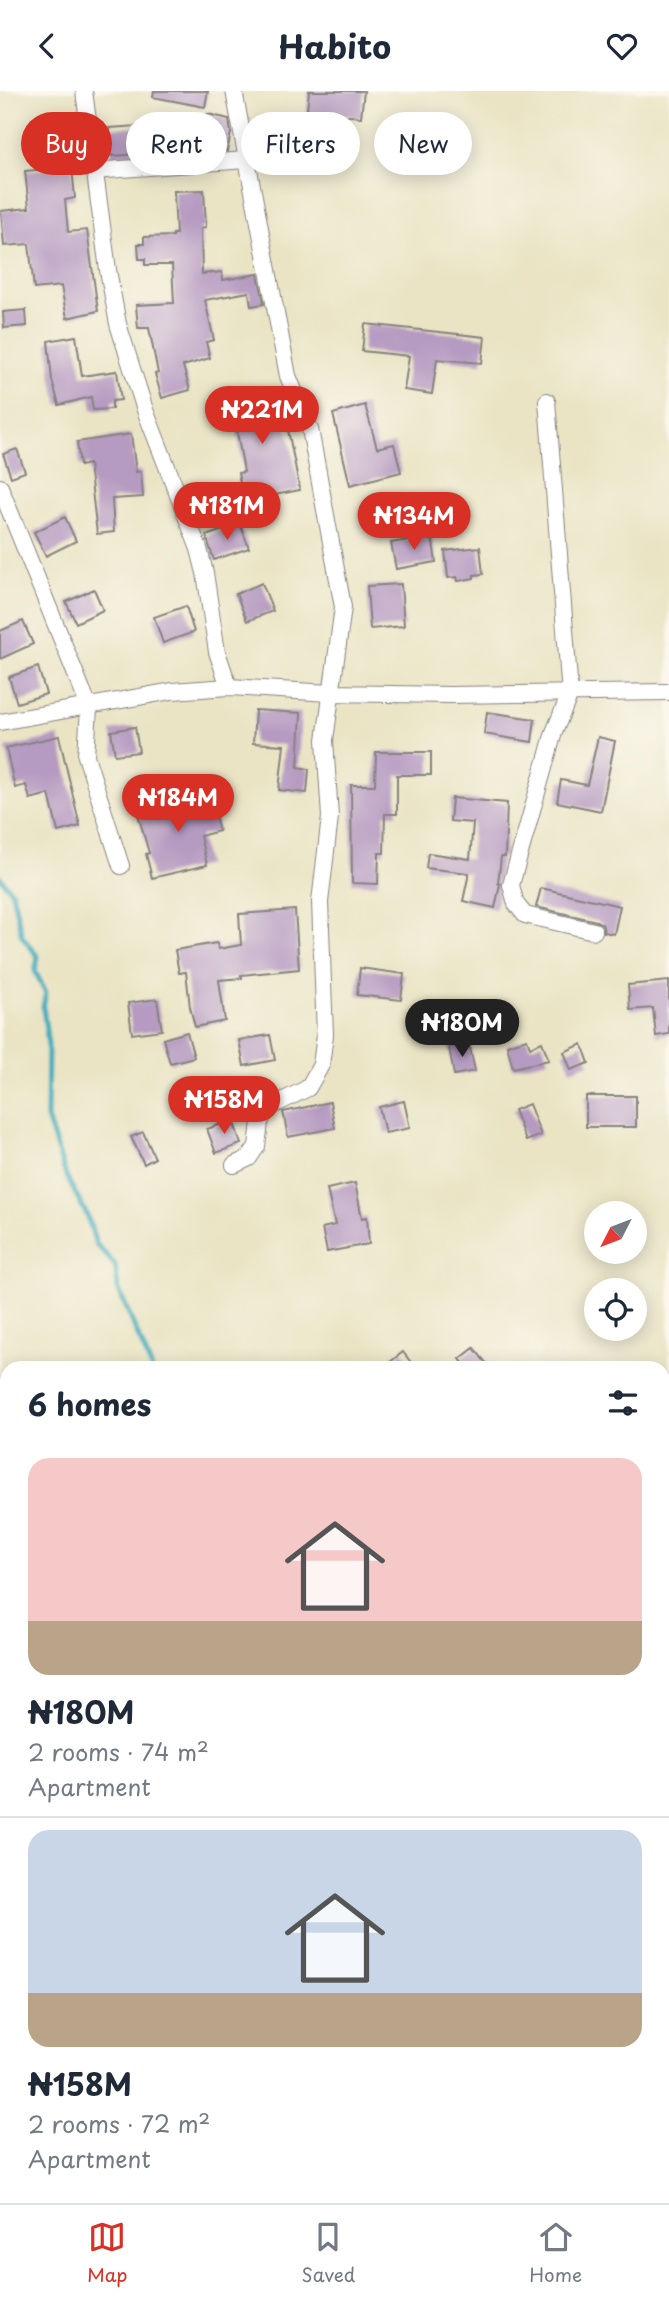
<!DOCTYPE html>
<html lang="en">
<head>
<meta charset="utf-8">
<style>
	body { margin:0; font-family:"Playpen Sans",sans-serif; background:#f6f6f7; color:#1f2937; height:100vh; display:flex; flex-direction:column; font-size:26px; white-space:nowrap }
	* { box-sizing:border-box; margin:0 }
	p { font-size:23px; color:#747a83 }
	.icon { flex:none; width:38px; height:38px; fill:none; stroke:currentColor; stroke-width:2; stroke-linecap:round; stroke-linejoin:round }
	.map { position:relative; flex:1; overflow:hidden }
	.sheet { position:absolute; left:0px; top:1270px; width:670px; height:842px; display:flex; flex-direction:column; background:#fff; border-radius:21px 21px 0 0; box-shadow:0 4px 18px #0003 }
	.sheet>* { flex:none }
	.top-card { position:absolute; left:21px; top:21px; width:628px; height:63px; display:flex; gap:14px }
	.needle { width:46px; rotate:228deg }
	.tools { position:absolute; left:584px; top:1110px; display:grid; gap:14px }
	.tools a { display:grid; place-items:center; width:63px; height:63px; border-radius:50%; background:#fff; box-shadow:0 4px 18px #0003; font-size:35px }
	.price { position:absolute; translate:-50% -60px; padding:0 16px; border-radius:24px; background:#d93025; color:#fff; font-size:23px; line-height:46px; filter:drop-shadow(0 2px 4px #0008) }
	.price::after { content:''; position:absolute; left:50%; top:42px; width:21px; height:16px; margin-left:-10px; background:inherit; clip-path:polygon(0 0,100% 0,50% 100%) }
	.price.selected { background:#222; color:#fff }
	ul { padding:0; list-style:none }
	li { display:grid; align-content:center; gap:14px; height:371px; padding:0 28px }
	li+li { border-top:2px solid #e0e1e3 }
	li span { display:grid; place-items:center; height:217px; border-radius:21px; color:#555 }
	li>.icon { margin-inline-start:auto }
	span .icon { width:126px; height:126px; fill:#fffc; stroke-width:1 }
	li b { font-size:30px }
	h2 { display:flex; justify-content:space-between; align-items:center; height:84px; padding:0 28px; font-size:30px }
	.chip { padding:0 24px; border-radius:32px; background:#fff; box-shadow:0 4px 18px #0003; font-size:24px; line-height:63px }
	.chip.selected { background:#d93025; color:#fff }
	header { display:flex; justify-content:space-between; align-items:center; height:91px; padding:0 28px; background:#fff; font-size:32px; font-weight:700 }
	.menu { display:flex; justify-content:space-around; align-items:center; height:98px; border-top:2px solid #e0e1e3; background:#fff; font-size:19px; color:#747a83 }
	.menu a { display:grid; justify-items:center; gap:4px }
	.menu .selected { color:#d93025 }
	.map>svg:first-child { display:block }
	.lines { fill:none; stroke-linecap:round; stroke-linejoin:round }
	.stream { stroke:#3dabbb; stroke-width:5 }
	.building { fill:#b59ac1 }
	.minor-casing { stroke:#868380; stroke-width:18 }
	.minor { stroke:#fff; stroke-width:16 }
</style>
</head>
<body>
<header><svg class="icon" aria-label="back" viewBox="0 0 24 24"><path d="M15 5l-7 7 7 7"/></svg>Habito<svg class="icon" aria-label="heart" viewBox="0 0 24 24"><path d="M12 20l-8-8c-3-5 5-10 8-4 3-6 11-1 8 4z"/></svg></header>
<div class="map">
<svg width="669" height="2112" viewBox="0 0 669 2112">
	<rect width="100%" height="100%" fill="#fbf7ec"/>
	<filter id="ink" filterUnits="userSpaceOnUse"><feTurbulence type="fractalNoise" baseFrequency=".0143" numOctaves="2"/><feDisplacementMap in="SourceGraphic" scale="14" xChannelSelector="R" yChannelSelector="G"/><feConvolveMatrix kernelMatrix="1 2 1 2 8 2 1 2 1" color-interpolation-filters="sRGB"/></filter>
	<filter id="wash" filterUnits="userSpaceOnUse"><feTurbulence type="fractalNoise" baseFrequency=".00686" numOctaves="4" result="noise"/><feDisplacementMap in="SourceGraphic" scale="28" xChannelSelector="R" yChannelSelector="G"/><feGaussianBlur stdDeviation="1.57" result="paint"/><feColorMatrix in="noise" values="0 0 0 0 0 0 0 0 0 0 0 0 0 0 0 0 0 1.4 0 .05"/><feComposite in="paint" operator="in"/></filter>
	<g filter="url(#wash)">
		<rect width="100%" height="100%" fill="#eae4c5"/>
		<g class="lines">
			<g class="stream">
				<path d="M 0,786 L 12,801 L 22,845 L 38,866 L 35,880 L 46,902 L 43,916 L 48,954 L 47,1027 L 66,1085 L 87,1124 L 96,1153 L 115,1174 L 118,1197 L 152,1278"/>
				<path d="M 447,2105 L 452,2112"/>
			</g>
		</g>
		<g id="blocks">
			<g class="building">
				<path d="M 154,0 L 208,0 L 205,16 L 153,6 Z"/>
				<path d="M 309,0 L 364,0 L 361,26 L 336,24 L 335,30 L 306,27 Z"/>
				<path d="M 208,23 L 229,28 L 231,42 L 227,60 L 201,55 Z"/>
				<path d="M 139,35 L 141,63 L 112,65 L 109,37 Z"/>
				<path d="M 72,76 L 75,107 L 65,109 L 68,141 L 87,139 L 98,220 L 67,227 L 61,195 L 34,198 L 29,153 L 4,155 L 1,120 L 29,117 L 25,80 Z"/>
				<path d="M 204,99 L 206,136 L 201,137 L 202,183 L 222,181 L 223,189 L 258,183 L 264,213 L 251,215 L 249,201 L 205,209 L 214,249 L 206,251 L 210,267 L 183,275 L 190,299 L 162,307 L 155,283 L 158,282 L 149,237 L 138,237 L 136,214 L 174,212 L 172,174 L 145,174 L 145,168 L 139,168 L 138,153 L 144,153 L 144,146 L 173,145 L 173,143 L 176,143 L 174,100 Z"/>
				<path d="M 26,219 L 27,235 L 4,237 L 3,221 Z"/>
				<path d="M 365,233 L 485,246 L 482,272 L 437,268 L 432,303 L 404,299 L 409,265 L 362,260 Z"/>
				<path d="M 76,245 L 82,285 L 117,280 L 121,309 L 112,310 L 112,318 L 93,319 L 91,306 L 59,314 L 52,289 L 48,250 Z"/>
				<path d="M 276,300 L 284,336 L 288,339 L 300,399 L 244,410 L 238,382 L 244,381 L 236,335 L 226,337 L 220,312 Z"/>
				<path d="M 365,314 L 377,357 L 394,353 L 401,381 L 350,394 L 333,323 Z"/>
				<path d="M 131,343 L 136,381 L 141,380 L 143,406 L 112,408 L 114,441 L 97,443 L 89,373 L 80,375 L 77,351 Z"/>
				<path d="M 17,358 L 25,381 L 11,386 L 3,363 Z"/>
				<path d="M 65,426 L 76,450 L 46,465 L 34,441 Z"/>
				<path d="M 240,433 L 249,457 L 214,469 L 206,445 Z"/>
				<path d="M 432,445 L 436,471 L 396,478 L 391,452 Z"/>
				<path d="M 480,456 L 483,483 L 474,484 L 474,487 L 458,490 L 457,486 L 448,487 L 445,460 Z"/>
				<path d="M 262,492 L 273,520 L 247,530 L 236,503 Z"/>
				<path d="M 401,493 L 404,535 L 370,538 L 367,495 Z"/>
				<path d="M 94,498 L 103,519 L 76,532 L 66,511 Z"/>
				<path d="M 186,515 L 194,541 L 163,552 L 154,526 Z"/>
				<path d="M 23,530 L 33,553 L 0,568 L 0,540 Z"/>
				<path d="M 38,576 L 46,603 L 17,612 L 9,586 Z"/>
				<path d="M 255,619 L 301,622 L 298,676 L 309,678 L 307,702 L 279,699 L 284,654 L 253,652 Z"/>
				<path d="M 487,621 L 535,628 L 532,651 L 484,643 Z"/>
				<path d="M 135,636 L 139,661 L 115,664 L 111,640 Z"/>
				<path d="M 59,645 L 80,735 L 58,741 L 49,703 L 30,708 L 26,694 L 15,697 L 6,657 Z"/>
				<path d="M 598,646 L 615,650 L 601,720 L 557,711 L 561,689 L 587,694 Z"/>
				<path d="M 376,661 L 431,661 L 431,684 L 397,684 L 397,723 L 385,723 L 384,762 L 379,762 L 378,793 L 352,792 L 351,694 L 375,694 Z"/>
				<path d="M 209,702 L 219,740 L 200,745 L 207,774 L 152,787 L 146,763 L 149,762 L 137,720 Z"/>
				<path d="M 452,707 L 507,712 L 505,766 L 501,766 L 498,792 L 500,793 L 495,817 L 463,810 L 469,782 L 426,777 L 428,762 L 470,768 L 473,732 L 450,730 Z"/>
				<path d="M 541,797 L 620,815 L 614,843 L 604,841 L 602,833 L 596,830 L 536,816 Z"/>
				<path d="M 295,819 L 299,878 L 241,884 L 242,887 L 219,889 L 225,930 L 195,936 L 190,916 L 186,881 L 179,882 L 175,859 L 217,852 L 218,858 L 241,854 L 239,823 Z"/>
				<path d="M 360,877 L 404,883 L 401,909 L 357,904 Z"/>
				<path d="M 669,890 L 669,943 L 656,945 L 653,917 L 630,919 L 628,894 Z"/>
				<path d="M 157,908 L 162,939 L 132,943 L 128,912 Z"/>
				<path d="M 187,941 L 194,966 L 170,972 L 163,948 Z"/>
				<path d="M 270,944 L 275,969 L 244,975 L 239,949 Z"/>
				<path d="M 527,948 L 530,956 L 542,951 L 549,969 L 513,977 L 507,954 Z"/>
				<path d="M 469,952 L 475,980 L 454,984 L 449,956 Z"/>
				<path d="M 582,953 L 589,972 L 571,979 L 564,961 Z"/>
				<rect x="586" y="1005" width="50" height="31"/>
				<path d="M 404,1010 L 410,1037 L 385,1042 L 379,1016 Z"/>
				<path d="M 330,1011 L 335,1037 L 288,1046 L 283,1021 Z"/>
				<path d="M 529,1013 L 541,1044 L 526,1050 L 514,1019 Z"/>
				<path d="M 233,1029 L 241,1053 L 216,1062 L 207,1038 Z"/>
				<path d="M 143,1041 L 155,1067 L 144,1073 L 131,1046 Z"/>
				<path d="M 355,1092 L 362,1127 L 367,1126 L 369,1153 L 327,1161 L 322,1137 L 335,1134 L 327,1098 Z"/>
				<path d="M 474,1257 L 491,1278 L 468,1278 L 460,1268 Z"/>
				<path d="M 403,1261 L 416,1278 L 381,1278 Z"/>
			</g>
		</g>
	</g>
	<g filter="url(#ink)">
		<use href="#blocks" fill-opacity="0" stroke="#868380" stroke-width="2"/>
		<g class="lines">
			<defs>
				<g id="minor">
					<path d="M 84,0 L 108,179 L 118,233 L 145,319 L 199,458 L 205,482 L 217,561 L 229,596"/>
					<path d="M 234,0 L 288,285 L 310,338 L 343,516 L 325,649 L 330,726 L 320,811 L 325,944 L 321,974 L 308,997 L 272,1015 L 264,1023 L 260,1031 L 257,1055 L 249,1067 L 234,1074"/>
					<path d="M 94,80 L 246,69"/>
					<path d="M 547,310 L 570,603 L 554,641 L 511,794 L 516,813 L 525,824 L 594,840"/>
					<path d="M 0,396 L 89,616 L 86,665 L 121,775"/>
					<path d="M 0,631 L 172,600 L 229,596 L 330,602 L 450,604 L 669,601"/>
					<path d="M 663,1533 L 669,1534"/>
					<path d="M 0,1678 L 7,1676"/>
					<path d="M 149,2105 L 149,2112"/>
					<path d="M 97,2112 L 99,2105"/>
				</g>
			</defs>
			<use href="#minor" class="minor-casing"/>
			<use href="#minor" class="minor"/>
		</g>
	</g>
</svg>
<div class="tools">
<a><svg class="needle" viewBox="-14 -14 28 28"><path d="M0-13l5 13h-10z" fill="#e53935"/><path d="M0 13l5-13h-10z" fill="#747a83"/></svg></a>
<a><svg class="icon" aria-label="locate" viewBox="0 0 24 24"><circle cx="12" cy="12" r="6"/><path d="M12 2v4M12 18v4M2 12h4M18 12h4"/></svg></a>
</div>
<b class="price" style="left:262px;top:355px">₦221M</b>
<b class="price" style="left:227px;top:451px">₦181M</b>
<b class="price" style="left:414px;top:461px">₦134M</b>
<b class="price" style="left:178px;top:743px">₦184M</b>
<b class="price selected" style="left:462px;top:968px">₦180M</b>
<b class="price" style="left:224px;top:1045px">₦158M</b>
<div class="top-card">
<a class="chip selected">Buy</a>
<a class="chip">Rent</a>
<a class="chip">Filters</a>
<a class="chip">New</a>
</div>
<section class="sheet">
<h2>6 homes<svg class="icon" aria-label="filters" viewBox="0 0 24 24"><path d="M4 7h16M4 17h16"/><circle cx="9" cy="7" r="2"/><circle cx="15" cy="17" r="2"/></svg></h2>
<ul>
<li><span style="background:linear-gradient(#f6c9c9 75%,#b9a48a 0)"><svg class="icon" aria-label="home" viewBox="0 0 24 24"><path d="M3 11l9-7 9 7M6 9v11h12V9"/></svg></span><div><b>₦180M</b><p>2 rooms · 74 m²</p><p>Apartment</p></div></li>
<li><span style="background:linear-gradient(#c9d6e8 75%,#b9a48a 0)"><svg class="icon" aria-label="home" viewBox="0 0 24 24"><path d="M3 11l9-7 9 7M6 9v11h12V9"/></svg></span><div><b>₦158M</b><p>2 rooms · 72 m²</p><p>Apartment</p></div></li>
</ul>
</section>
</div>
<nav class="menu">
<a class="selected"><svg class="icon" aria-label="map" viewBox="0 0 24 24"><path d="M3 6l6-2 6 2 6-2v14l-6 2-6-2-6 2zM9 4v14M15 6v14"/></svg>Map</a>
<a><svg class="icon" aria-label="saved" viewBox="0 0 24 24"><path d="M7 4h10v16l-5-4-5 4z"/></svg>Saved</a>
<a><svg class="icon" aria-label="home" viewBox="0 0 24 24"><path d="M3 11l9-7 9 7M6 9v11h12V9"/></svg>Home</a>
</nav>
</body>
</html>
